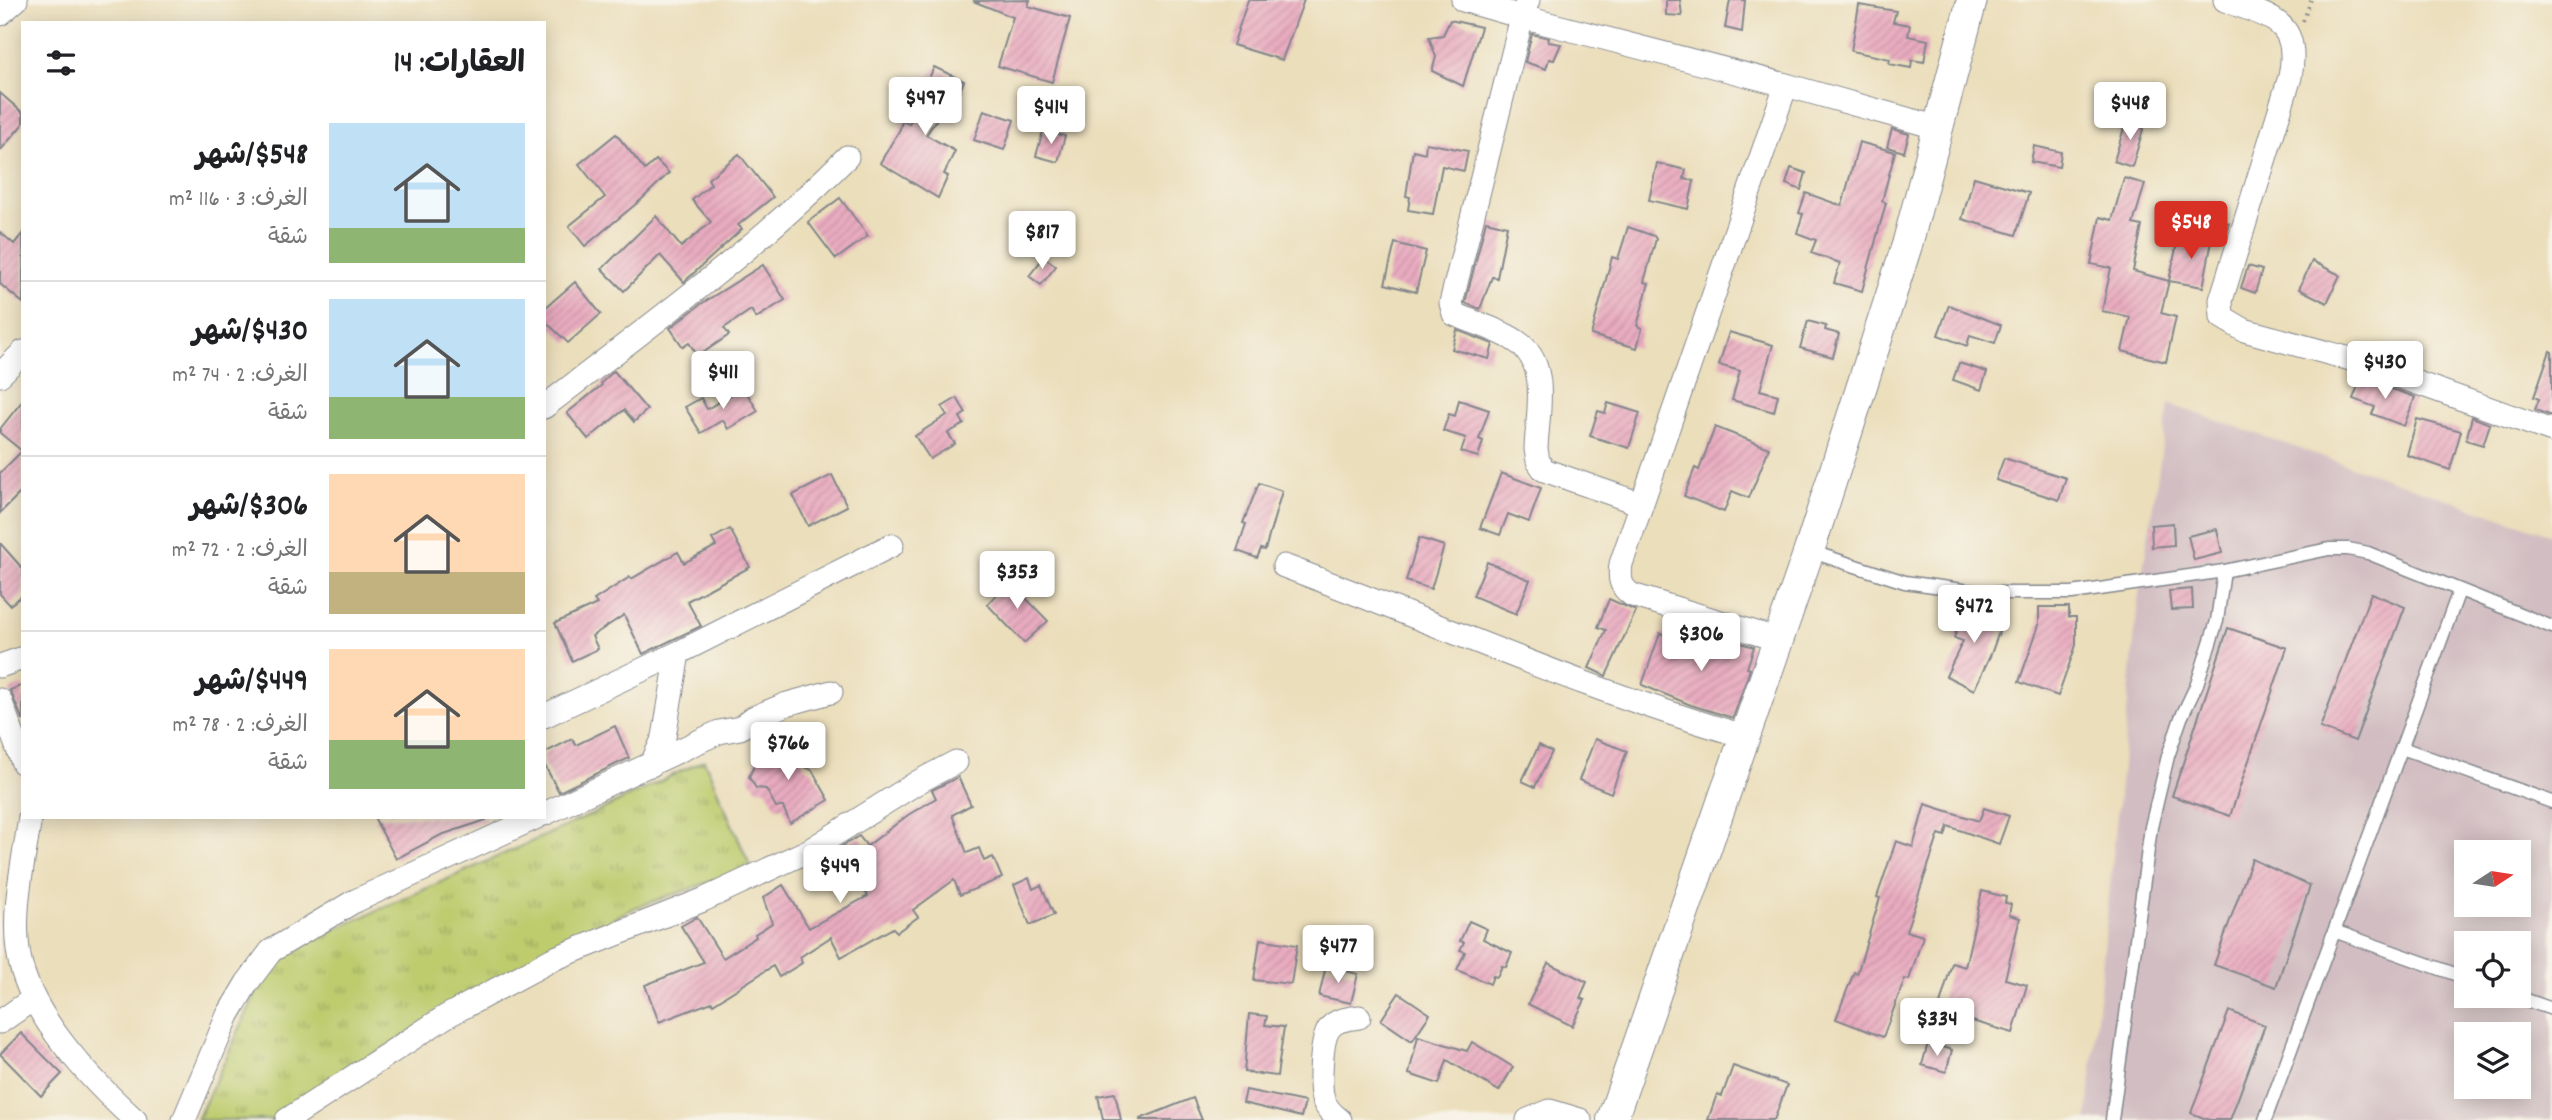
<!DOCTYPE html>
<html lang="ar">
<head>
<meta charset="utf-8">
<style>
	body { margin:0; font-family:Dekko,"Playpen Sans Arabic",sans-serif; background:#f2f2f2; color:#202124; direction:rtl; height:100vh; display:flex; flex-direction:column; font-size:26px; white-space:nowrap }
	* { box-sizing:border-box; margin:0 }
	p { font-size:23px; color:#757577 }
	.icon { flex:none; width:38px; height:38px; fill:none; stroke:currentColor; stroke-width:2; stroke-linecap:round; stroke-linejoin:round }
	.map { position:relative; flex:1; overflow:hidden; direction:ltr }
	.details { position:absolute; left:21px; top:21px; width:525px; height:798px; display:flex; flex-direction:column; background:#fff; border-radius:0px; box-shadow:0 4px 18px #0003; direction:rtl }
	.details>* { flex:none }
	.needle { width:46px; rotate:78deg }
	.controls { position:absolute; left:2454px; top:840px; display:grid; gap:14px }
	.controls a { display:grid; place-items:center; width:77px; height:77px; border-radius:0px; background:#fff; box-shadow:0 4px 18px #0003; font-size:35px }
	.price { position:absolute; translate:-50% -60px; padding:0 16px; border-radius:7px; background:#fff; color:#222; font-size:23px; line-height:46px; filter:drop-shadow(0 2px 4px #0008) }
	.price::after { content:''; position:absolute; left:50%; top:42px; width:21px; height:16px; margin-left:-10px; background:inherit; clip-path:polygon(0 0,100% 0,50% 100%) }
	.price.current { background:#d93025; color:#fff }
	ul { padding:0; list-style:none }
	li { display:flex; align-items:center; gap:21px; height:175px; padding:0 21px }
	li+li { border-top:2px solid #e0e0e0 }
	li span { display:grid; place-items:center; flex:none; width:196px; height:140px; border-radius:0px; color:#555 }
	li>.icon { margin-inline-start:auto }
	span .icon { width:84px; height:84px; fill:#fffc; stroke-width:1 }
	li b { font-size:30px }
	h2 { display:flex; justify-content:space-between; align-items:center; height:84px; padding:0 21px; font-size:30px }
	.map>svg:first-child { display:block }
	.industrial { fill:#d2bec2; fill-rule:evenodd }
	.grass { fill:url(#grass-tufts); stroke:#6c7e66; stroke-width:2 }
	.building { fill:url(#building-hatch) }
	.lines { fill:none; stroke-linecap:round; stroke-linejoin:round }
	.service-casing { stroke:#83868c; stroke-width:15 }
	.minor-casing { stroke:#83868c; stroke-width:25 }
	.tertiary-casing { stroke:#83868c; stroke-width:32 }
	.path { stroke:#83868c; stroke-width:3.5; stroke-dasharray:2 5; stroke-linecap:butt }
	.service { stroke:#fff; stroke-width:12 }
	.minor { stroke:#fff; stroke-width:23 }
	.tertiary { stroke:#fff; stroke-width:30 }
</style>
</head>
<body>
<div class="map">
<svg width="2552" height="1120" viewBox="0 0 2552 1120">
	<defs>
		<pattern id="grass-tufts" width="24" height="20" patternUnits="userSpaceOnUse" patternTransform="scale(1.75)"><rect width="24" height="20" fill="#becc6e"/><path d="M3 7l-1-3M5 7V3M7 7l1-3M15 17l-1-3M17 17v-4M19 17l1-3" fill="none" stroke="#9aa65e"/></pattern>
		<pattern id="building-hatch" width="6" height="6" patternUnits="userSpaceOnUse" patternTransform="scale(1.75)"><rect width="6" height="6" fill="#e9abbf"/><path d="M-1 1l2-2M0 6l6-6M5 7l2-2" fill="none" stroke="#c793a7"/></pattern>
	</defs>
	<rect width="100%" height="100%" fill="#f7f3e8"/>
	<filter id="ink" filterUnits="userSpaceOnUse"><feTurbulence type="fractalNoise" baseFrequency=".0143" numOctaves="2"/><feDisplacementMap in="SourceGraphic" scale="14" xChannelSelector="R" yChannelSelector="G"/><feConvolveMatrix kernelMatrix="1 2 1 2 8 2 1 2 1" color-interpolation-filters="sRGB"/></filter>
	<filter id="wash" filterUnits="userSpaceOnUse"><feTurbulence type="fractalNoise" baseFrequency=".00686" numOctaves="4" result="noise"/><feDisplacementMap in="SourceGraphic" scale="28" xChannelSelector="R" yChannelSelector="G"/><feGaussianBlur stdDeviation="1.57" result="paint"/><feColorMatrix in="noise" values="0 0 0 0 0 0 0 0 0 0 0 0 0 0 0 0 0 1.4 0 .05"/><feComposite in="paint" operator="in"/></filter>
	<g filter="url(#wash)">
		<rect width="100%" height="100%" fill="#ebdebb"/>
		<path class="industrial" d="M 2169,404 L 2552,535 L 2552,1120 L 2087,1120 L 2138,601 ZM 2466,852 L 2518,852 L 2518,905 L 2466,905 ZM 2466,943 L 2518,943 L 2518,996 L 2466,996 ZM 2466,1034 L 2518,1034 L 2518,1087 L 2466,1087 Z"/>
		<path class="grass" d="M 704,760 L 751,868 L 634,908 L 543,954 L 314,1090 L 276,1120 L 197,1120 L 269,966 L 293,948 L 591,815 Z"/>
		<g id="blocks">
			<g class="building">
				<path d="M 1030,0 L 1028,6 L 1070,18 L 1052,82 L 998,66 L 1013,17 L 973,1 Z"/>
				<path d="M 1248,0 L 1304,0 L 1282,60 L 1233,45 Z"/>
				<path d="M 1666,0 L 1680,0 L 1682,16 L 1666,15 Z"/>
				<path d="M 1730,0 L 1745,0 L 1742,32 L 1725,28 Z"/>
				<path d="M 1859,5 L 1896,11 L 1893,22 L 1910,25 L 1908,36 L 1928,40 L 1924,62 L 1912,60 L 1911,68 L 1889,64 L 1890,59 L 1851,51 Z"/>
				<path d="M 1450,20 L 1481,27 L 1463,86 L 1432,71 L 1436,57 L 1429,37 L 1443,35 Z"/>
				<path d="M 1532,34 L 1549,38 L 1548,42 L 1561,44 L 1554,60 L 1549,59 L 1546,69 L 1525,62 Z"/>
				<path d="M 934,67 L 964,81 L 955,103 L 947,104 L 926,135 L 955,151 L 944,174 L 948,176 L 938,198 L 880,163 L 900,129 L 902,121 L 909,124 Z"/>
				<path d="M 0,93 L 23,113 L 23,124 L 0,151 Z"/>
				<path d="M 984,110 L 1014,120 L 1004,150 L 974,140 Z"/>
				<path d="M 2127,118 L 2145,123 L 2132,167 L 2114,161 Z"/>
				<path d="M 1892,129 L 1909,134 L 1904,152 L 1887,147 Z"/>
				<path d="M 1043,131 L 1065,136 L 1058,162 L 1036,156 Z"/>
				<path d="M 616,134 L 645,170 L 656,160 L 669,173 L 642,199 L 585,246 L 569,226 L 605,197 L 579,164 Z"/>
				<path d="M 1859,142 L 1895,152 L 1882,201 L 1886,203 L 1862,291 L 1834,283 L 1840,263 L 1811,253 L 1816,240 L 1797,233 L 1803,214 L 1799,213 L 1806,193 L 1842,206 Z"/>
				<path d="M 1426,143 L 1468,151 L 1464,171 L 1442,166 L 1433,214 L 1408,210 L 1410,197 L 1406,196 L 1413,150 L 1425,153 Z"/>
				<path d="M 2034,146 L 2061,152 L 2059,167 L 2031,162 Z"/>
				<path d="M 739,154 L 773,197 L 738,225 L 742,229 L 684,282 L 660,255 L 624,291 L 602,269 L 656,216 L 681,247 L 711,222 L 692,200 L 711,184 L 708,179 Z"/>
				<path d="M 1657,163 L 1686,170 L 1684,179 L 1694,181 L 1688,209 L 1649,200 Z"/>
				<path d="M 1791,168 L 1806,173 L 1801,190 L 1786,184 Z"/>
				<path d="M 1974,177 L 2029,193 L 2016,235 L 1962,219 Z"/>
				<path d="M 2124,178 L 2145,184 L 2133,224 L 2142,226 L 2133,271 L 2169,281 L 2161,313 L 2176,317 L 2166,362 L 2122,351 L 2130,317 L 2102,311 L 2111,268 L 2091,264 L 2100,217 L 2112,220 Z"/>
				<path d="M 840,198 L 868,236 L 836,259 L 808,222 Z"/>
				<path d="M 2207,215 L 2229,223 L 2224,238 L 2202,231 Z"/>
				<path d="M 1486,221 L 1507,226 L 1497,278 L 1492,277 L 1480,309 L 1465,303 Z"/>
				<path d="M 1628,227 L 1654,236 L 1656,239 L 1644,282 L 1649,283 L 1637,326 L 1642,328 L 1637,348 L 1591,335 L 1612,257 L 1618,259 Z"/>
				<path d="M 0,232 L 14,244 L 23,233 L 23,303 L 0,284 Z"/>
				<path d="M 2179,234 L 2212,241 L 2203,287 L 2169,281 Z"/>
				<path d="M 1395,243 L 1426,251 L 1416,292 L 1385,284 Z"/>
				<path d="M 1044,257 L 1056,266 L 1041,285 L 1029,276 Z"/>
				<path d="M 2312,261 L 2340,275 L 2327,303 L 2299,289 Z"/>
				<path d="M 763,265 L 785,300 L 756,318 L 751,310 L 724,328 L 729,335 L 698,356 L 689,343 L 683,347 L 670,328 L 701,304 Z"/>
				<path d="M 2248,266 L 2262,270 L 2255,293 L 2241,288 Z"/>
				<path d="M 575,282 L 601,314 L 568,343 L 544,320 L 544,309 Z"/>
				<path d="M 1949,305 L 2001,325 L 1995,343 L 1970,335 L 1967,346 L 1938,335 Z"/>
				<path d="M 1808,321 L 1826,326 L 1825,330 L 1839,334 L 1833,357 L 1800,348 Z"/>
				<path d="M 1457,330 L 1493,344 L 1489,359 L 1452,349 Z"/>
				<path d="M 1729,332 L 1773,345 L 1760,390 L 1778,395 L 1774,412 L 1732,400 L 1740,371 L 1719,365 Z"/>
				<path d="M 2550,351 L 2552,352 L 2552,416 L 2535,410 L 2539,399 L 2534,397 Z"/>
				<path d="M 1959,363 L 1987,372 L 1981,390 L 1953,380 Z"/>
				<path d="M 614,371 L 647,410 L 634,422 L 624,410 L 588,439 L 567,413 L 602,385 L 601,383 Z"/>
				<path d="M 2361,378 L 2415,397 L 2404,426 L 2372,414 L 2375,407 L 2353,399 Z"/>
				<path d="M 743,387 L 758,411 L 728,429 L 723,420 L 701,433 L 685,407 L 701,398 L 707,409 Z"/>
				<path d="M 957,398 L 966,413 L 960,417 L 964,424 L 948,433 L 955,444 L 930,459 L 915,436 L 947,415 L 942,407 Z"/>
				<path d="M 23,400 L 23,490 L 0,513 L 0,473 L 22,451 L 0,433 L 0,429 Z"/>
				<path d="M 1459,400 L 1489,410 L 1479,439 L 1483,441 L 1478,457 L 1461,452 L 1466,438 L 1443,431 L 1449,414 L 1455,416 Z"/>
				<path d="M 1608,403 L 1640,413 L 1629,448 L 1590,436 L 1598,411 L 1605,413 Z"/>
				<path d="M 2472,417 L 2490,424 L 2483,445 L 2466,440 Z"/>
				<path d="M 2417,419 L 2461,431 L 2450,470 L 2407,455 Z"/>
				<path d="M 1715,427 L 1769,448 L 1749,498 L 1732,491 L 1724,512 L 1684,496 L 1695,468 L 1699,470 Z"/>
				<path d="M 2004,458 L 2066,478 L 2059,500 L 1996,480 Z"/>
				<path d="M 1501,473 L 1541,488 L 1529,522 L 1508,514 L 1500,535 L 1480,528 Z"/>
				<path d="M 832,475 L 847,506 L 808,526 L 793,495 Z"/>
				<path d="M 1259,483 L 1282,491 L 1265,550 L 1261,549 L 1257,558 L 1237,551 L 1246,524 L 1243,523 Z"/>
				<path d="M 2173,523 L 2174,545 L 2152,547 L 2151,525 Z"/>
				<path d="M 730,529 L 750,567 L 687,601 L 701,626 L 643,654 L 624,615 L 592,636 L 598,649 L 572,661 L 555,623 L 597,604 L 594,600 L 630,577 L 631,579 L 678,552 L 684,563 L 716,546 L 712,539 Z"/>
				<path d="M 2217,529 L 2222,553 L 2194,560 L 2188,536 Z"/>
				<path d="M 1419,538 L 1444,546 L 1431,589 L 1406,581 Z"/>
				<path d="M 0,543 L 23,569 L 23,595 L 10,605 L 0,594 Z"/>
				<path d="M 1487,562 L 1530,580 L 1516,614 L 1473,596 Z"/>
				<path d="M 1014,578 L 1025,589 L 1021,593 L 1048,621 L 1024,643 L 987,604 Z"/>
				<path d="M 2192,589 L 2193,609 L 2171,610 L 2169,591 Z"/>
				<path d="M 2371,593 L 2405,607 L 2355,741 L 2320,728 Z"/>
				<path d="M 1609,599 L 1636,611 L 1606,676 L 1589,668 L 1606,630 L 1598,627 Z"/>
				<path d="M 1966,604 L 2004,618 L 1991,654 L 1974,690 L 1946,676 L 1963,641 L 1954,638 Z"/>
				<path d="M 2039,607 L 2069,607 L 2069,617 L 2076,617 L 2076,645 L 2058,696 L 2019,682 L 2039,625 Z"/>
				<path d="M 2228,628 L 2287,648 L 2230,816 L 2172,796 Z"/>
				<path d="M 1660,633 L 1708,651 L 1714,635 L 1754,647 L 1747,668 L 1750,669 L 1733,718 L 1691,705 L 1642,685 Z"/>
				<path d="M 23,685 L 23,721 L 10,690 Z"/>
				<path d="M 615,726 L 629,758 L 559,792 L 544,764 L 544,753 L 572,739 L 576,745 Z"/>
				<path d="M 1595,739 L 1627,751 L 1611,793 L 1579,780 Z"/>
				<path d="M 763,745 L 800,757 L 805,767 L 812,770 L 829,800 L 790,823 L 783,807 L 776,807 L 766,789 L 756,788 L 749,777 Z"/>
				<path d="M 1539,745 L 1552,752 L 1535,787 L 1522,781 Z"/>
				<path d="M 958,777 L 971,805 L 952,815 L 967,853 L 979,848 L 984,861 L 993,857 L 1002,878 L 960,895 L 954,880 L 913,910 L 918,917 L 897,932 L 893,928 L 841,957 L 831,937 L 800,957 L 802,963 L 779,977 L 773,966 L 713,1004 L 712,1002 L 659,1022 L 645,985 L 704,962 L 681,926 L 697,917 L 723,958 L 756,937 L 755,934 L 772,923 L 763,898 L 783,885 L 809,928 L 868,896 L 836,850 L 859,836 L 867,846 L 908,815 L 936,798 L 932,790 Z"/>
				<path d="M 1925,804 L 1979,821 L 1984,808 L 2009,816 L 1999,844 L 1948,826 L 1945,836 L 1939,834 L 1906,931 L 1923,936 L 1909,980 L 1905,979 L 1883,1037 L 1836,1019 L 1854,972 L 1857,974 L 1880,898 L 1877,897 L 1896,841 L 1913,847 Z"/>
				<path d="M 374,817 L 485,817 L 486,820 L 441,835 L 396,859 Z"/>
				<path d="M 2252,859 L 2310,886 L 2276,987 L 2214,965 Z"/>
				<path d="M 1029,878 L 1033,889 L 1041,885 L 1054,915 L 1030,925 L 1014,885 Z"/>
				<path d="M 1982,891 L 2006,897 L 2005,903 L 2011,904 L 2009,915 L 2020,918 L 2005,979 L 2027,985 L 2013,1033 L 1938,1011 L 1952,963 L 1965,967 Z"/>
				<path d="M 1469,921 L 1487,929 L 1483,939 L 1512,953 L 1506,967 L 1502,966 L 1497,977 L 1493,976 L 1490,984 L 1457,970 L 1465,952 L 1460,950 L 1464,942 L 1460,941 Z"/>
				<path d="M 1260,939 L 1297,945 L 1291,984 L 1254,980 Z"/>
				<path d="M 1548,963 L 1587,982 L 1580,998 L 1585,1000 L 1572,1026 L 1528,1004 Z"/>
				<path d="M 1326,966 L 1358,974 L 1351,1003 L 1319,996 Z"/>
				<path d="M 1399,993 L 1430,1014 L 1412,1041 L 1381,1020 Z"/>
				<path d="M 2229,1011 L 2265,1025 L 2230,1120 L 2209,1120 L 2191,1113 Z"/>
				<path d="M 1249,1014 L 1267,1016 L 1265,1025 L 1284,1027 L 1277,1076 L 1244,1072 Z"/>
				<path d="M 21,1033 L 62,1074 L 41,1096 L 0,1054 Z"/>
				<path d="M 1418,1036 L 1467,1051 L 1472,1042 L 1513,1067 L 1499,1091 L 1447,1060 L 1439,1084 L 1409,1074 Z"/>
				<path d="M 1928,1043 L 1952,1050 L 1946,1072 L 1922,1065 Z"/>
				<path d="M 1733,1066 L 1787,1085 L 1774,1120 L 1708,1120 L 1717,1094 L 1722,1096 Z"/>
				<path d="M 1246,1090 L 1305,1102 L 1301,1117 L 1243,1103 Z"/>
				<path d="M 1115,1093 L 1121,1120 L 1103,1120 L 1098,1096 Z"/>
				<path d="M 1193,1098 L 1202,1120 L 1140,1120 L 1140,1119 Z"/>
			</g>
		</g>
	</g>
	<g filter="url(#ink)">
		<use href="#blocks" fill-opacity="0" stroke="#83868c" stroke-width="2"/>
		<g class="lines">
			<defs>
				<g id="service">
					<path d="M 1809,551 L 1905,582 L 1984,593 L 2072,593 L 2224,571 L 2329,549 L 2348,549 L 2368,553 L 2552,627"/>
					<path d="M 2402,748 L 2552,802"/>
					<path d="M 2334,931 L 2466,978"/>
					<path d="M 2515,996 L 2552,1009"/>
					<path d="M 2112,1120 L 2151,827 L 2168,756 L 2181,718 L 2197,684 L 2217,621 L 2224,571"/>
					<path d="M 2265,1120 L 2459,591"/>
				</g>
				<g id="minor">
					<path d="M 1463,0 L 1522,17 L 1451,303 L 1454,314 C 1474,323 1498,329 1516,341 C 1551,363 1537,414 1536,449 L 1538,461 L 1544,470 L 1641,504"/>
					<path d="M 1528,0 L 1522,17 L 1786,85 L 1939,128"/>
					<path d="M 2225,0 C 2270,18 2301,19 2290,77 L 2221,300 L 2222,317 L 2244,330 L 2350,359 L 2552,431"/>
					<path d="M 0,14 L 16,0"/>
					<path d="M 0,375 L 23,352"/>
					<path d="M 544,407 C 648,327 755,250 847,157"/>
					<path d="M 1284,566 C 1437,623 1587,691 1744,736"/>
					<path d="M 1779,640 L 1632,595 C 1620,587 1619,578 1621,564 L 1786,85"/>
					<path d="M 678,653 L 892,545"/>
					<path d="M 0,666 L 23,658"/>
					<path d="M 0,700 L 23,763"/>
					<path d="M 544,716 L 678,653 L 664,737 L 651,765"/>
					<path d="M 544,814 L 719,732 L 740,728 L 753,718 L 787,704 L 831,692"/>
					<path d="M 30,817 C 24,861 11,911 19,956 C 29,1015 91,1080 135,1120"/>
					<path d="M 0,1022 L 33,999"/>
					<path d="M 184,1120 L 228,1015 L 247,983 L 271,951 L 353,902 L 537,817"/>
					<path d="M 287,1120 L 445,1017 L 553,959 L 703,900 L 810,850 L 918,782 L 956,762"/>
					<path d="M 1340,1120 C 1333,1115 1326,1108 1323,1099 C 1319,1085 1321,1040 1329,1029 C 1336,1019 1348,1019 1359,1017"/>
					<path d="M 1528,1120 L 1550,1111 L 1580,1120"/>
				</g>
				<path id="tertiary" d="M 1612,1120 L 1809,551 L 1907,245 L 1972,0"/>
			</defs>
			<use href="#service" class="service-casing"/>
			<use href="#minor" class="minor-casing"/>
			<use href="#tertiary" class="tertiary-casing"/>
			<path class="path" d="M 2303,21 L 2311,0"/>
			<use href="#service" class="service"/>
			<use href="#minor" class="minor"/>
			<use href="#tertiary" class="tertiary"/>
		</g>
	</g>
</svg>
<div class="controls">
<a><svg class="needle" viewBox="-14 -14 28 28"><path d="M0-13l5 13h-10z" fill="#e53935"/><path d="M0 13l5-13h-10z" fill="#757577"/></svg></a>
<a><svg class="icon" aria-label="locate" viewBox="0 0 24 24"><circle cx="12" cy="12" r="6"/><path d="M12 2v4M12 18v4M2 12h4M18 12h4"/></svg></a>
<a><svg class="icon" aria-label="layers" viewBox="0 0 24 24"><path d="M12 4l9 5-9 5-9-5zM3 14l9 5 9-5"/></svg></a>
</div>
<b class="price" style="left:925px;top:137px">$497</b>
<b class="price" style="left:2130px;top:142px">$448</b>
<b class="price" style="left:1051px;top:146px">$414</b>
<b class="price current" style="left:2191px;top:261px">$548</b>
<b class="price" style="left:1042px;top:271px">$817</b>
<b class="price" style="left:2385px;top:401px">$430</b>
<b class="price" style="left:723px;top:411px">$411</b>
<b class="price" style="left:1017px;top:611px">$353</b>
<b class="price" style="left:1974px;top:645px">$472</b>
<b class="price" style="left:1701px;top:673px">$306</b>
<b class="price" style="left:788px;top:782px">$766</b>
<b class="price" style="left:840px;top:905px">$449</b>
<b class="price" style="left:1338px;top:985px">$477</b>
<b class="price" style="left:1937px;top:1058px">$334</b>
<section class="details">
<h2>العقارات: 14<svg class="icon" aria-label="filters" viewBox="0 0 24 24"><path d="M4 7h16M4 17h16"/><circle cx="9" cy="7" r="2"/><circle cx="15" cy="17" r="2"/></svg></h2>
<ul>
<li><span style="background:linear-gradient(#bfe0f5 75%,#8fb573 0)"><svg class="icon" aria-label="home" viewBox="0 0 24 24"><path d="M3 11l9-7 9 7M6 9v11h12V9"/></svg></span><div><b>$548/شهر</b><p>الغرف: 3 · 116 m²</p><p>شقة</p></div></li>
<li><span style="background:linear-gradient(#bfe0f5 70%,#8fb573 0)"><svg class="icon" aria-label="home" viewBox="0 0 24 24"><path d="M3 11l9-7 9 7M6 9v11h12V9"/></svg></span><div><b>$430/شهر</b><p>الغرف: 2 · 74 m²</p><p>شقة</p></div></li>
<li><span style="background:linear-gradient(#ffd9b3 70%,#c2b280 0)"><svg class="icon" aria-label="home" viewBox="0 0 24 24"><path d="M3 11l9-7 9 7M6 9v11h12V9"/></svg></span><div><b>$306/شهر</b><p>الغرف: 2 · 72 m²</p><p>شقة</p></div></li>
<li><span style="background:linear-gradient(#ffd9b3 65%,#8fb573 0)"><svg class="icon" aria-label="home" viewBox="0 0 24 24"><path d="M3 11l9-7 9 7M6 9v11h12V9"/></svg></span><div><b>$449/شهر</b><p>الغرف: 2 · 78 m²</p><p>شقة</p></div></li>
</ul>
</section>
</div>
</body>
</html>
